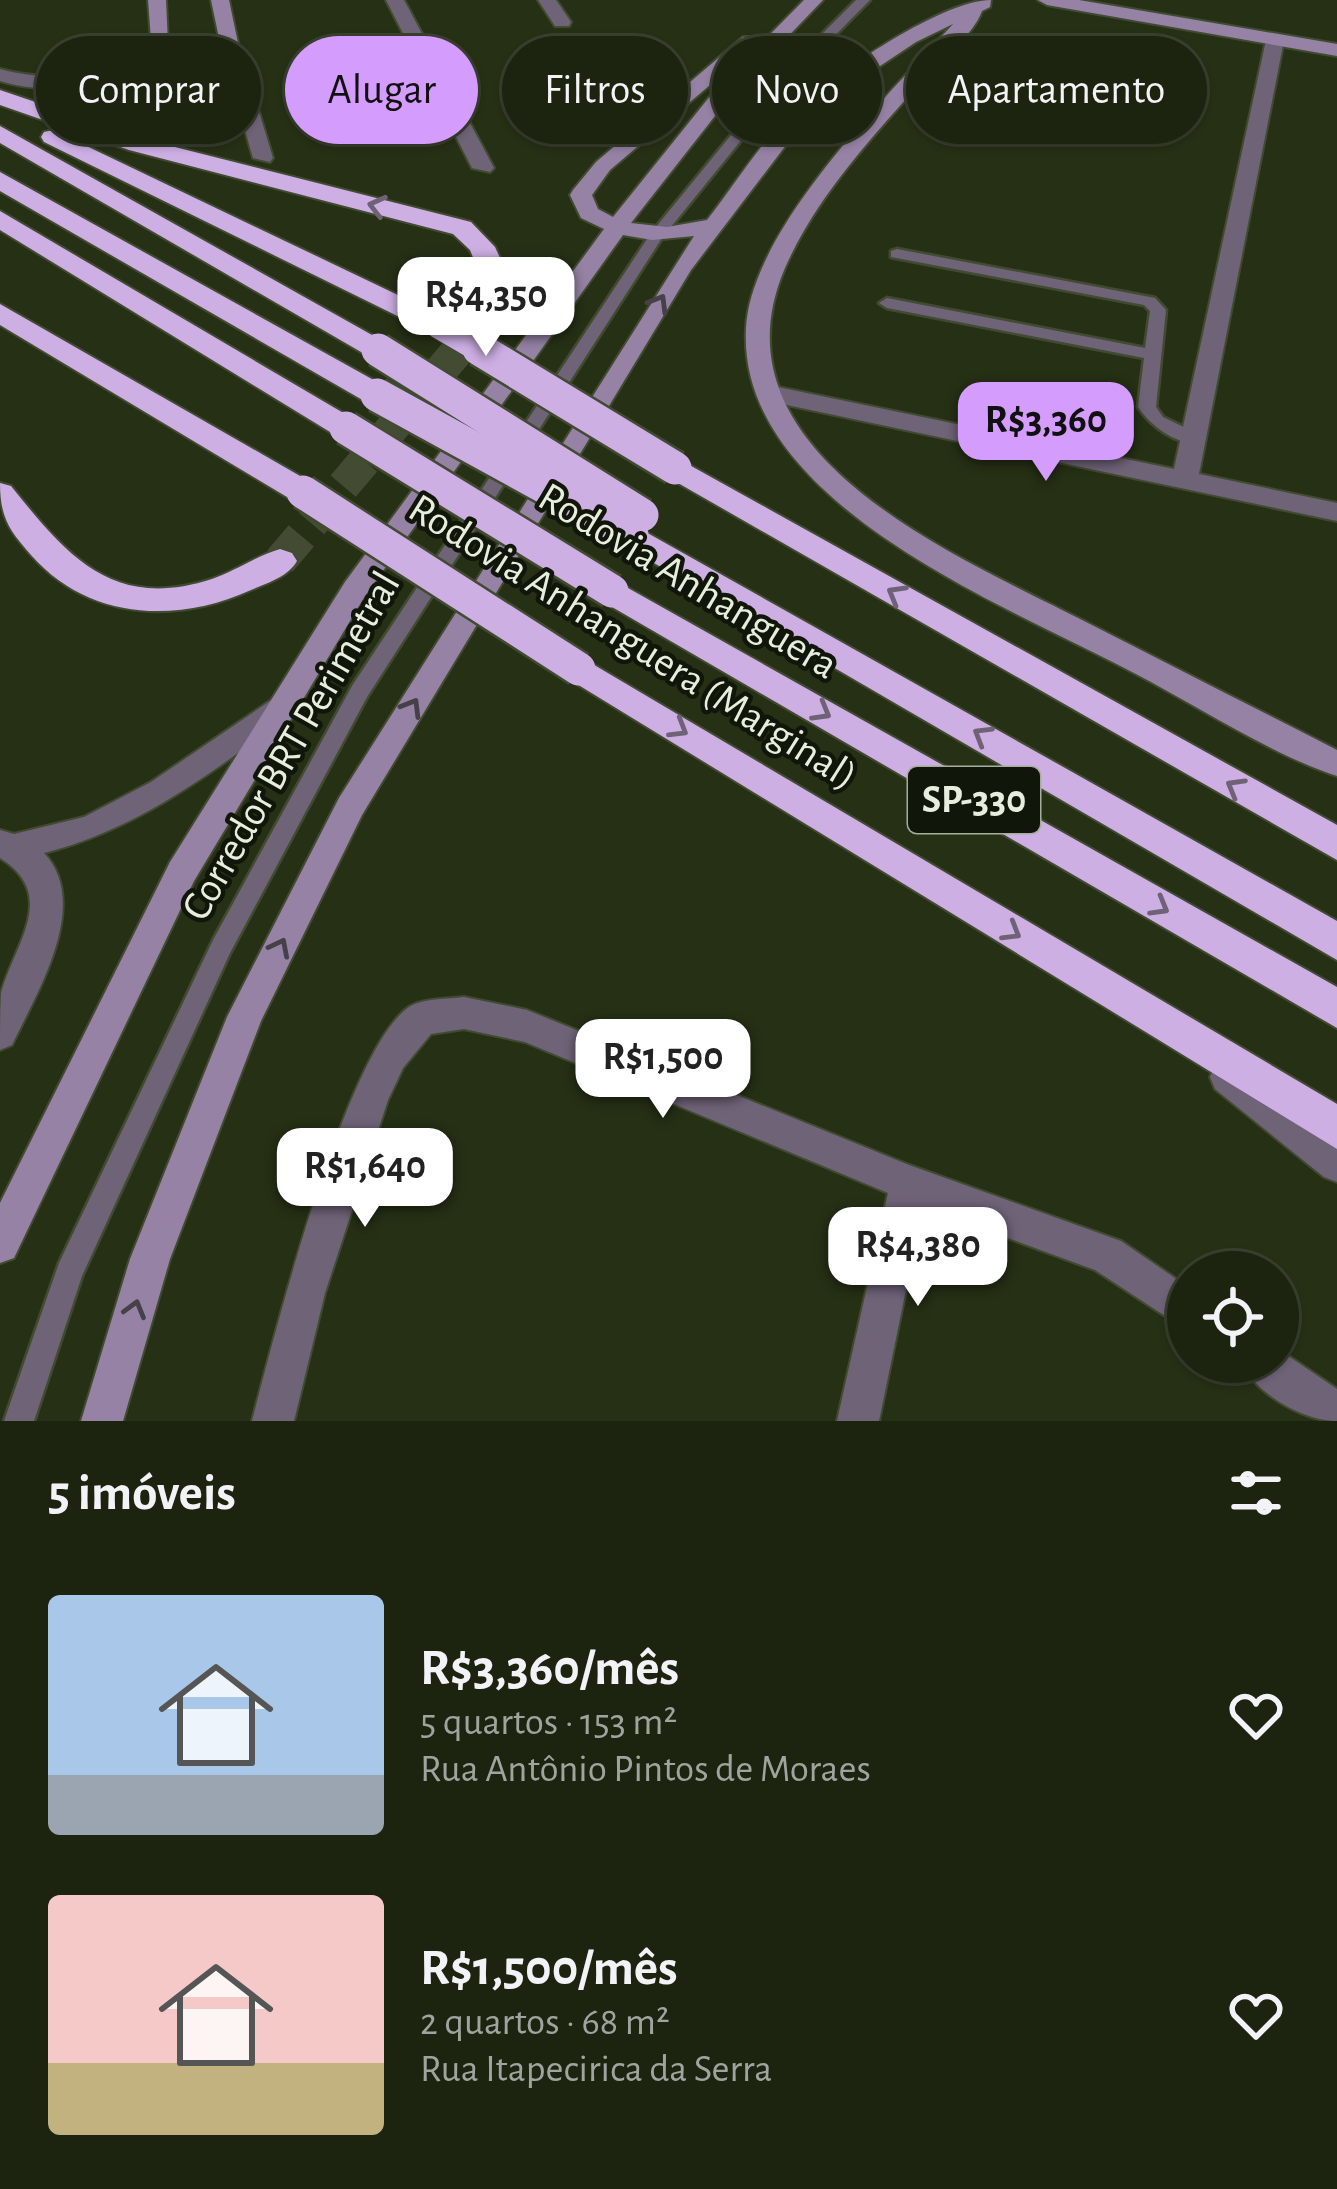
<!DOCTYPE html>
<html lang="pt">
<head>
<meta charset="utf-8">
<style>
	body { margin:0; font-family:"Alegreya Sans",sans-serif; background:#252c19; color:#f1f3f6; height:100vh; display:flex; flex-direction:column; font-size:45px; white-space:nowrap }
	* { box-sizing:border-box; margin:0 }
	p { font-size:39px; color:#a0a49f }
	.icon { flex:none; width:66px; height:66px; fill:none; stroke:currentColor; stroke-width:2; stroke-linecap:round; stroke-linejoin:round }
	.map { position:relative; height:1421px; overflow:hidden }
	.panel { display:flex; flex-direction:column; background:#1c2410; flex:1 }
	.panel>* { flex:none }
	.banner { position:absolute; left:36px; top:36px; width:1266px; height:108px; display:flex; gap:24px }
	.controls { position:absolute; left:1167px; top:1251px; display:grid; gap:24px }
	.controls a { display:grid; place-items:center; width:132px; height:132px; border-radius:50%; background:#1c2410; box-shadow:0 3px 9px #0004,0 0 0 3px #3a4130; font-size:60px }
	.price { position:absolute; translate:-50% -102px; padding:0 27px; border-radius:24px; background:#fff; color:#222; font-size:39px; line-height:78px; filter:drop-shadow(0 3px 6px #0008) }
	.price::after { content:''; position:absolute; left:50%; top:72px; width:36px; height:27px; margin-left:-18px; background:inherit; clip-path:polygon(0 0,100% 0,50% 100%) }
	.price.active { background:#d49cfc; color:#111 }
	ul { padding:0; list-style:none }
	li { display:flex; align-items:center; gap:36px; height:300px; padding:0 48px }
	li span { display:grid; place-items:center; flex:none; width:336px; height:240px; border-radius:12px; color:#555 }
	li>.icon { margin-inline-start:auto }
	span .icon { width:144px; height:144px; fill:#fffc; stroke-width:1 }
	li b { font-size:51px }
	h2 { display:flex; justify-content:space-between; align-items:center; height:144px; padding:0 48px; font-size:51px }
	.chip { padding:0 42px; border-radius:54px; background:#1c2410; box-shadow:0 3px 9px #0004,0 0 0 3px #3a4130; font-size:42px; line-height:108px }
	.chip.active { background:#d49cfc; color:#111 }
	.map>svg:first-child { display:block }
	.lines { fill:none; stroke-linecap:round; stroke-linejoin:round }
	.highway-tunnel-far1 { stroke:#434c33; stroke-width:26; stroke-dasharray:26 12; stroke-linecap:butt }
	.highway-tunnel { stroke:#434c33; stroke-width:33; stroke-dasharray:33 16; stroke-linecap:butt }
	.lane-casing { stroke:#414b31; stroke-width:5 }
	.street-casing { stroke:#414b31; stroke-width:4 }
	.secondary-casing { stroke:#414b31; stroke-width:4 }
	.highway-casing { stroke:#414b31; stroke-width:4 }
	.lane { fill:#6f6378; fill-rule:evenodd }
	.street { fill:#6f6378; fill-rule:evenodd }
	.secondary { fill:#9582a4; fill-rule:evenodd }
	.highway { fill:#cdafe4; fill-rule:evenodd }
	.highway-bridge-far1-casing { stroke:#414b31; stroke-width:28; stroke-linecap:butt }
	.highway-bridge-casing { stroke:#414b31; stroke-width:38; stroke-linecap:butt }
	.highway-bridge-far1 { stroke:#cdafe4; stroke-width:26 }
	.highway-bridge { stroke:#cdafe4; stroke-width:33 }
	.oneway { stroke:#6f6277 }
	.oneway2 { stroke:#464148 }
	.labels { text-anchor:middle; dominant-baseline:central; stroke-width:9; stroke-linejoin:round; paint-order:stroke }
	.shield { fill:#11160a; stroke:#a7ad9e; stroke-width:3 }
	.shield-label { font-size:39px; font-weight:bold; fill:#e7eede }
	.street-label { font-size:42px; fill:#e7eede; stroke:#11160a }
</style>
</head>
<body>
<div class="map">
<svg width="1337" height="1421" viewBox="0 0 1337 1421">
	<rect width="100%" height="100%" fill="#263015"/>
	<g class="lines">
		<path class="highway-tunnel-far1" d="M 457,352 L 480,325"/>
		<path class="highway-tunnel" d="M 280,561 L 459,349"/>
		<defs>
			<g id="lane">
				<path d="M 856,0 L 870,0 L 785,86 L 662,238 L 367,697 L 230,953 L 82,1276 L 34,1421 L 4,1421 L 59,1263 L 213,940 L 352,686 L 651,233 L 776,80 Z"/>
				<path d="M 897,249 L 1155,298 L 1166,310 L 1156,407 L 1163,417 L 1200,435 L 1200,443 C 1176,445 1152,427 1138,407 L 1144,358 L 887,308 L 879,303 L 887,298 L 1145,348 L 1150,311 L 1144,305 L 891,257 L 891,251 Z"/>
			</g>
			<g id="street">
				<path d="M 386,0 L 404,0 L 494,168 L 490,172 L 472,168 Z"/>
				<path d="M 538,0 L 556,0 L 571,22 L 569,26 L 555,26 Z"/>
				<path d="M 1275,34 L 1284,40 L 1199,474 L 1337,503 L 1337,521 L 759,399 L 756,393 L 759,387 L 768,385 L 1174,469 L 1266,40 Z"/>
				<path d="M 229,37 L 238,43 L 273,158 L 270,162 L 253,158 L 220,43 Z"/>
				<path d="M 159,43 L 169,49 L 166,53 C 113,81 59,99 0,81 L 0,69 C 71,88 96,64 159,43 Z"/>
				<path d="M 286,690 L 297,694 L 301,702 L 297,710 C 216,769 142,828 44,853 C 92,904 36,994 12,1045 L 0,1050 C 0,1032 0,1010 1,993 C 15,943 59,895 0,858 L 0,830 L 14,834 L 84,817 L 151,782 Z"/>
				<path d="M 464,997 L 527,1010 L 909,1165 L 1121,1241 L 1188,1287 L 1188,1331 L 1095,1270 L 923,1207 L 879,1421 L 837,1421 L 888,1193 L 525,1042 L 464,1029 L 431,1034 L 403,1068 L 388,1100 L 325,1293 L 294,1421 L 252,1421 C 273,1340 346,1050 409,1007 C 423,998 448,999 464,997 Z"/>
				<path d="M 1228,1060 L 1241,1065 L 1337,1141 L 1337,1182 L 1324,1177 L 1215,1089 L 1210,1077 L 1215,1065 Z"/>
				<path d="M 1278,1349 L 1337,1389 L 1337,1421 C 1304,1421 1255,1394 1242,1362 L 1278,1362 Z"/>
			</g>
			<g id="secondary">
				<path d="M 148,0 L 166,0 L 168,44 L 219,38 L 211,0 L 229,0 L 238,43 L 229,49 L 152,53 Z"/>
				<path d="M 804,0 L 823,0 L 729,98 L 631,223 L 667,227 L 707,220 C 733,187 757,148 786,118 C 823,81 940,0 991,0 L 990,7 L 982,11 C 974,34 942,59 924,79 C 873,136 816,197 785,268 C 705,454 960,557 1086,622 C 1170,665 1253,707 1337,750 L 1337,776 C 1272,755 1196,705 1134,673 C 1008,606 736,503 746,328 C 751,229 888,95 953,24 L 916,42 L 838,94 L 799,128 L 691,270 L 362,815 L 261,1021 L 170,1259 L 123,1421 L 81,1421 L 130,1259 L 227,1017 L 339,798 L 694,236 L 652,240 L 623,235 L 365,596 L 194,881 L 14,1258 L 0,1263 L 0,1203 L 170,862 L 345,582 L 604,229 L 581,218 L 570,195 L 573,190 L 596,162 L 743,37 L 757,37 L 757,45 L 610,170 L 592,195 L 598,209 L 613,217 L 715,90 Z"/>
				<path d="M 1038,0 L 1079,0 L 1337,44 L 1337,56 L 1047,5 Z"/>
			</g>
			<g id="highway">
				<path d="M 0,90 L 147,140 L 471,222 L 495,247 L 512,284 L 490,331 L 470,331 L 466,325 L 484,284 L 470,250 L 453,234 L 129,150 L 0,105 Z"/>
				<path d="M 0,126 L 388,344 L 392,350 L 388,356 L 368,356 L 0,143 Z"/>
				<path d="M 53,130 L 448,319 L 452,325 L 448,331 L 428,331 L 44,142 L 41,137 L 44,132 Z"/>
				<path d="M 0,172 L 388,388 L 392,395 L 377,405 L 366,402 L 0,191 Z"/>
				<path d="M 0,211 L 357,421 L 361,428 L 346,438 L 335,435 L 0,230 Z"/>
				<path d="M 0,304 L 314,484 L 319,492 L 314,500 L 292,500 L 0,325 Z"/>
				<path d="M 675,457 L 1337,825 L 1337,860 L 664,475 L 659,468 L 664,461 Z"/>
				<path d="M 0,483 L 11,486 C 68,557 113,611 212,579 C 236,571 256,556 280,549 L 292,553 L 297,561 C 288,577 267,583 251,590 C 176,624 88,620 31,555 C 9,530 0,517 0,483 Z"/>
				<path d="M 635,526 L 1337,921 L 1337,960 L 623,545 L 619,537 L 623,529 Z"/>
				<path d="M 612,579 L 1337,987 L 1337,1028 L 600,600 L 595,591 L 600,582 Z"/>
				<path d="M 579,656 L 1337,1104 L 1337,1149 L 567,678 L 561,669 L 567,660 Z"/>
			</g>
		</defs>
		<use href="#lane" class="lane-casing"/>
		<use href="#street" class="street-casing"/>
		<use href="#secondary" class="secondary-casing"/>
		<use href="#highway" class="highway-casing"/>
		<use href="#lane" class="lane"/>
		<use href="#street" class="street"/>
		<use href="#secondary" class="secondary"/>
		<use href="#highway" class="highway"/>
		<defs>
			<g id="highway-bridge-far1">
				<path d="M 438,325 L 484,352"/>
				<path d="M 378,350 L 382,352"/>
			</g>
			<g id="highway-bridge">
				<path d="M 479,349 L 675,468"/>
				<path d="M 378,350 L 642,515"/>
				<path d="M 377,395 L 632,535"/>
				<path d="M 346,428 L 612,591"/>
				<path d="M 303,492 L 579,669"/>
			</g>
		</defs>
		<use href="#highway-bridge-far1" class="highway-bridge-far1-casing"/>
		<use href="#highway-bridge" class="highway-bridge-casing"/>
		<use href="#highway-bridge-far1" class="highway-bridge-far1"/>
		<use href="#highway-bridge" class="highway-bridge"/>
	</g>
	<defs><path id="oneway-chevron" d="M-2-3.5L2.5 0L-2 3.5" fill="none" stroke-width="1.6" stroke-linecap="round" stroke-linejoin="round" transform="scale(3)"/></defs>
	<g class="oneway">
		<use href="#oneway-chevron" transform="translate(377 206) rotate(-166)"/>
		<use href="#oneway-chevron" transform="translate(896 594) rotate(-150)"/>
		<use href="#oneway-chevron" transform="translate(822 712) rotate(30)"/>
		<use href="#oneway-chevron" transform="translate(679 729) rotate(31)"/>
		<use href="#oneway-chevron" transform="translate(982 735) rotate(-149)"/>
		<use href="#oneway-chevron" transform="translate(1235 787) rotate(-150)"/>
		<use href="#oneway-chevron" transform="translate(1160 907) rotate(30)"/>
		<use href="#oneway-chevron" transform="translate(1012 932) rotate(31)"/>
	</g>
	<g class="oneway2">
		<use href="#oneway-chevron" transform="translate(659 303) rotate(-59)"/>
		<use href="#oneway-chevron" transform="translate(412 707) rotate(-59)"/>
		<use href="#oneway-chevron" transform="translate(280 947) rotate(-63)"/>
		<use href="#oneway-chevron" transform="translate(135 1309) rotate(-74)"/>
	</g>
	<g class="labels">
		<rect class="shield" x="908" y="767" width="132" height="66" rx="9"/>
		<g class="shield-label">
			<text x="974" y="800">SP-330</text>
		</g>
		<g class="street-label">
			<text transform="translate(688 581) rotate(31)">Rodovia Anhanguera</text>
			<text transform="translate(633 642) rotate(32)">Rodovia Anhanguera (Marginal)</text>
			<text transform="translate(291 746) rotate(-60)">Corredor BRT Perimetral</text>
		</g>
	</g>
</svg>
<div class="controls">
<a><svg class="icon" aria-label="locate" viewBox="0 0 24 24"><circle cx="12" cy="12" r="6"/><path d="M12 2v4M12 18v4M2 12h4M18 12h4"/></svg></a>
</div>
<b class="price" style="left:486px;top:359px">R$4,350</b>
<b class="price active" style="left:1046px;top:484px">R$3,360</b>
<b class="price" style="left:663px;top:1121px">R$1,500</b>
<b class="price" style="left:365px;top:1230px">R$1,640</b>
<b class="price" style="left:918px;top:1309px">R$4,380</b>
<div class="banner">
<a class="chip">Comprar</a>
<a class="chip active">Alugar</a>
<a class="chip">Filtros</a>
<a class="chip">Novo</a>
<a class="chip">Apartamento</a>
</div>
</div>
<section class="panel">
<h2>5 imóveis<svg class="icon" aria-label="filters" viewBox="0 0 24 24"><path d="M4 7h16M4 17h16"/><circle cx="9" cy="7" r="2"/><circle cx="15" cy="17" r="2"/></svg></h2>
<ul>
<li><span style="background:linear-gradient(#a9c7e8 75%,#9aa5b1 0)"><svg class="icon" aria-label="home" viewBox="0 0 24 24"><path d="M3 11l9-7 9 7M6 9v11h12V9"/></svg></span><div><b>R$3,360/mês</b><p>5 quartos · 153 m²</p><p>Rua Antônio Pintos de Moraes</p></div><svg class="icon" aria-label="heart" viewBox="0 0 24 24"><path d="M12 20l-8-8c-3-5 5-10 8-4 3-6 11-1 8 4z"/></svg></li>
<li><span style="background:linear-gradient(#f6c9c9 70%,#c2b280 0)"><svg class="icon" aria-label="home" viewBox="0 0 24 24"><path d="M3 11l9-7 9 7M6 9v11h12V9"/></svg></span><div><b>R$1,500/mês</b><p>2 quartos · 68 m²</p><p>Rua Itapecirica da Serra</p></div><svg class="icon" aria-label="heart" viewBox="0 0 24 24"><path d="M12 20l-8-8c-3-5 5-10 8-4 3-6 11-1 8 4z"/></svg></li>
</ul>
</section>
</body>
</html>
